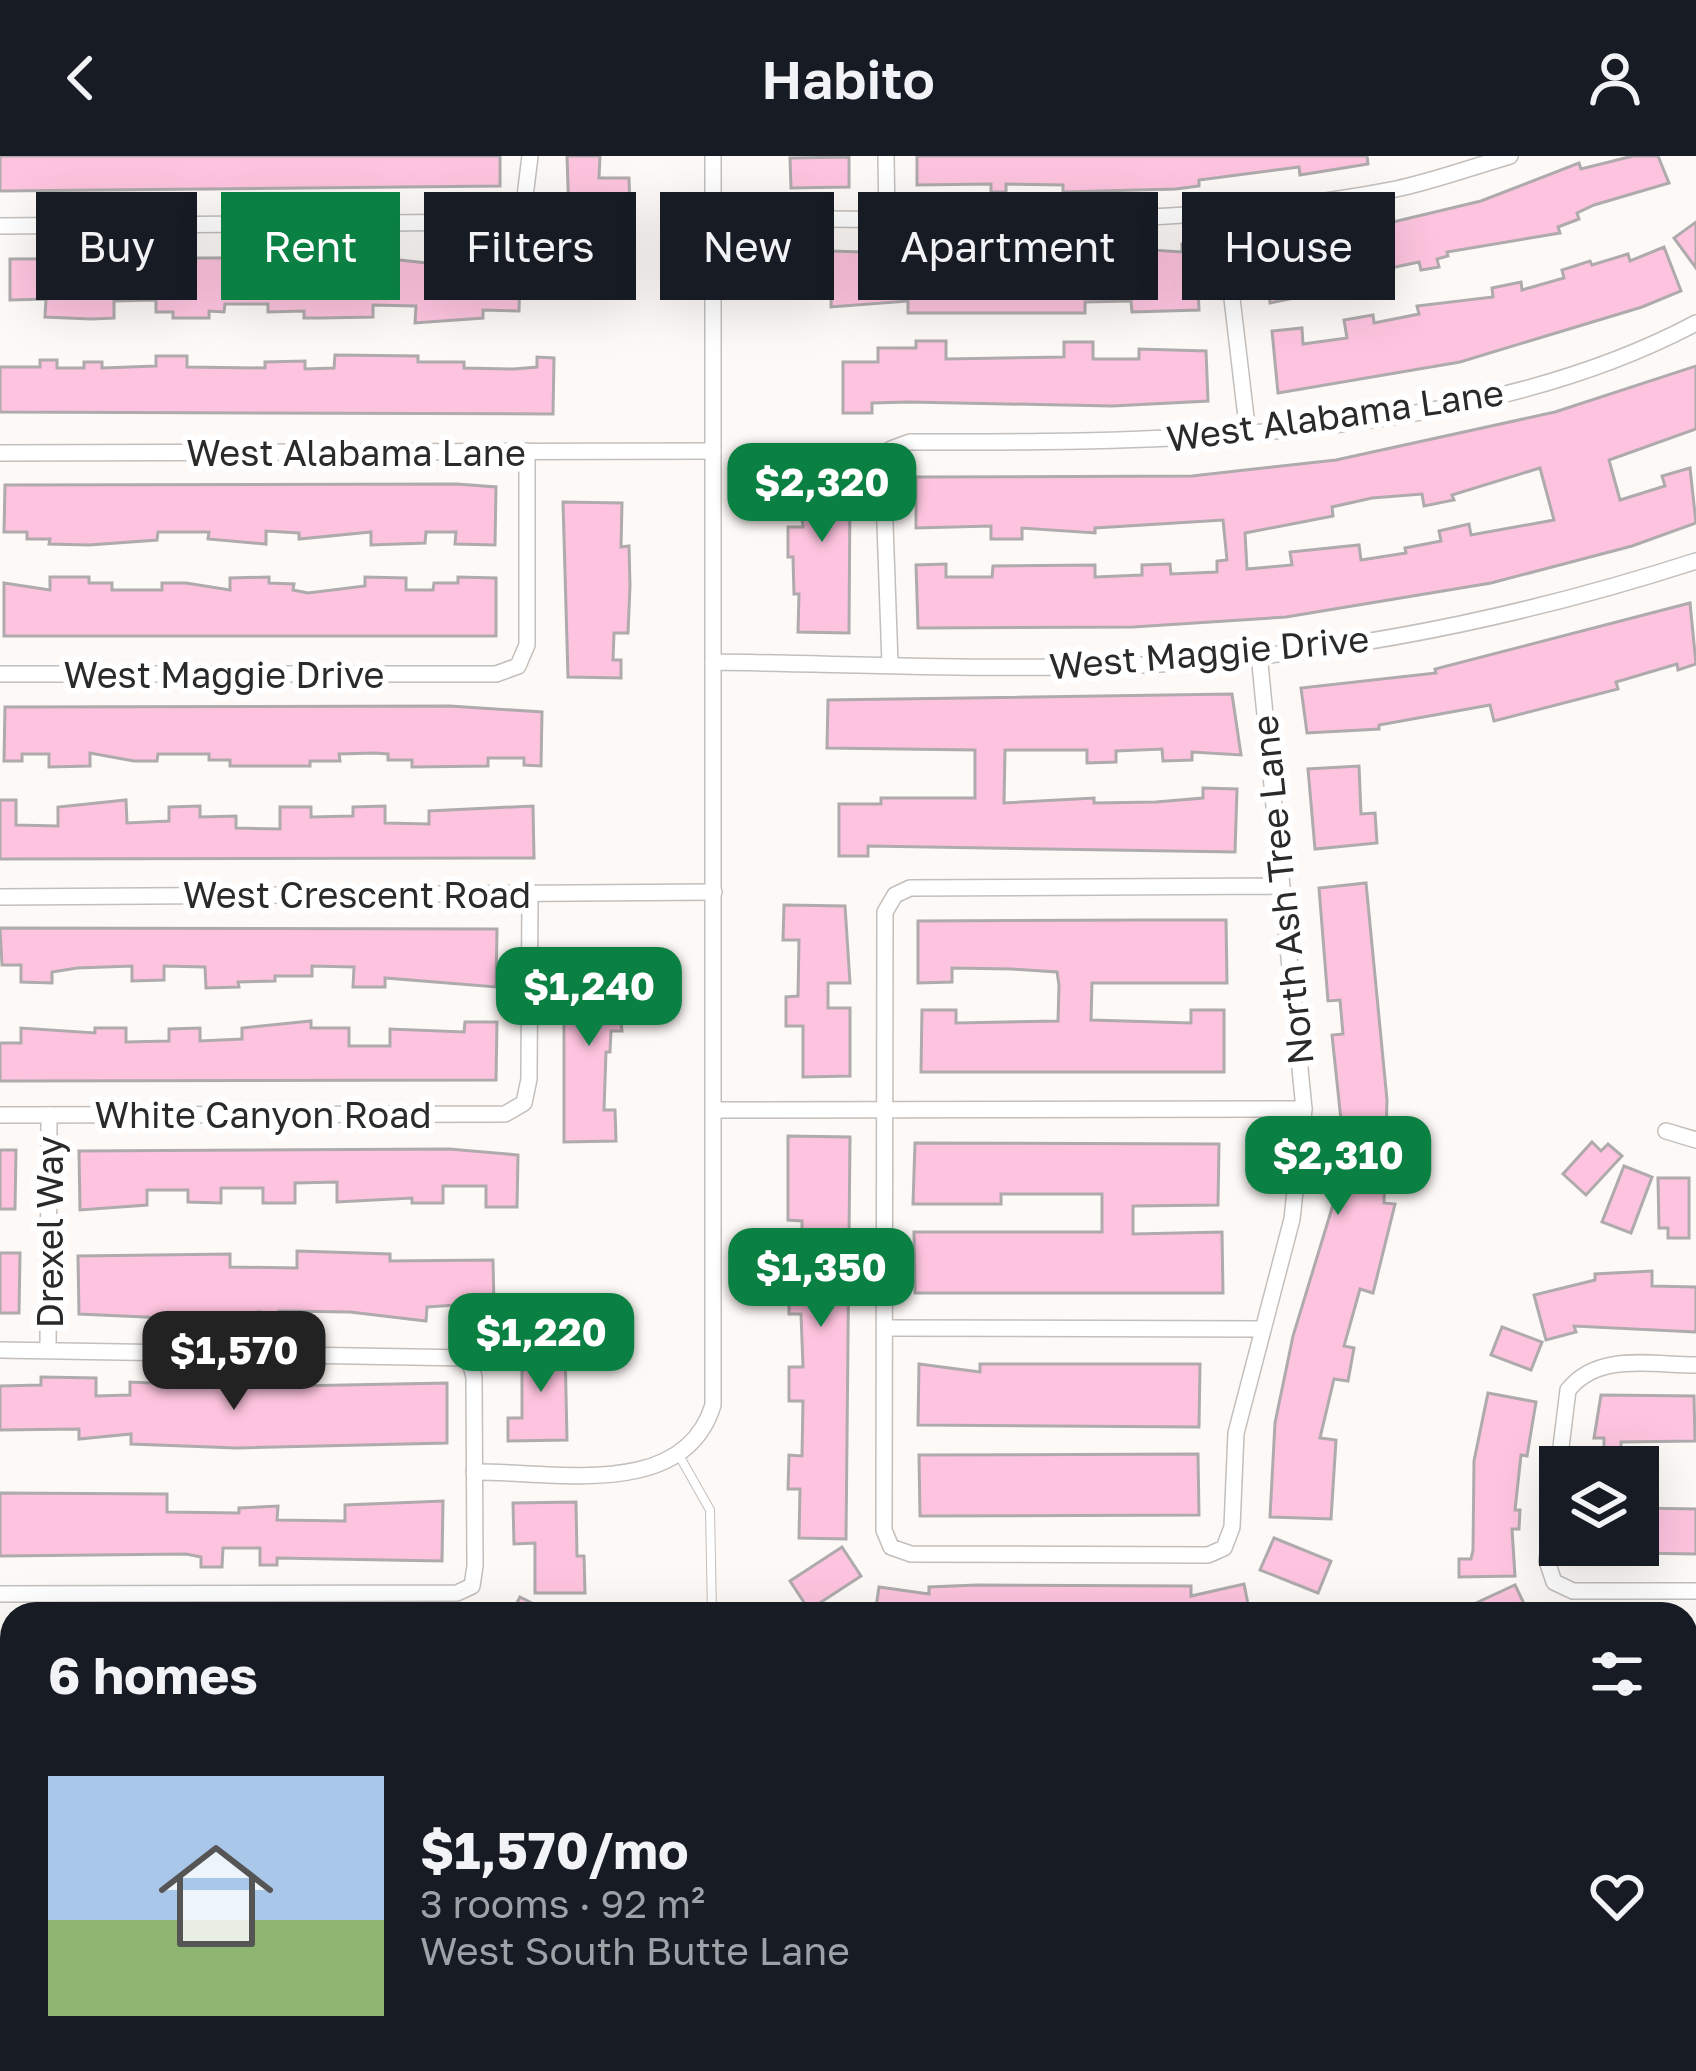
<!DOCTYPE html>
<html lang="en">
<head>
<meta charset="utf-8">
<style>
	body { margin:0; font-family:"Golos Text",sans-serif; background:#242831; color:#f1f3f6; height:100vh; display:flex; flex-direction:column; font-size:45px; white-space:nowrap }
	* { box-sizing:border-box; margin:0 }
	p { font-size:39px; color:#9ea1a6 }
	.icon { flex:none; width:66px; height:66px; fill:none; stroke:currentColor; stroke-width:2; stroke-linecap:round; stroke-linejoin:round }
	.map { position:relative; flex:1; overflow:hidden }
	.panel { position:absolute; left:0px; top:1446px; width:1698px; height:471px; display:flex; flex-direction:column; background:#171b24; border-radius:36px 36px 0 0; box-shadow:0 12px 48px #0002 }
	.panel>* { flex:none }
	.hud { position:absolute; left:36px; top:36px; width:1626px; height:108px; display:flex; gap:24px }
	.tools { position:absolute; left:1539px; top:1290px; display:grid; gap:24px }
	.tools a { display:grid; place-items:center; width:120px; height:120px; border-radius:0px; background:#171b24; box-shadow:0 12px 48px #0002; font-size:60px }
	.price { position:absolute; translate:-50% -102px; padding:0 27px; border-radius:24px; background:#0b8043; color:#fff; font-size:39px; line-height:78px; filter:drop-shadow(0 3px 6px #0008) }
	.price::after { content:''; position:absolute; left:50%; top:72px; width:36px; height:27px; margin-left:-18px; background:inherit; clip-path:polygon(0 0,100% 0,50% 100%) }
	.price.active { background:#222; color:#fff }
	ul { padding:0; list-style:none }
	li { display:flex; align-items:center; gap:36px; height:300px; padding:0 48px }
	li span { display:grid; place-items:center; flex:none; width:336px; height:240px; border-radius:0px; color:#555 }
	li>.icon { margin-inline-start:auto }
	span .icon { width:144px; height:144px; fill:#fffc; stroke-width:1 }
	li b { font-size:51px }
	h2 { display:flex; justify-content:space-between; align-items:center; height:144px; padding:0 48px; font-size:51px }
	.chip { padding:0 42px; border-radius:0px; background:#171b24; box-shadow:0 12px 48px #0002; font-size:42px; line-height:108px }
	.chip.active { background:#0b8043; color:#fff }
	header { display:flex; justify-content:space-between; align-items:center; height:156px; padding:0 48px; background:#171b24; font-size:54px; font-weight:600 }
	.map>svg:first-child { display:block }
	.building { fill:#fec4df; stroke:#afaaac; stroke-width:3; fill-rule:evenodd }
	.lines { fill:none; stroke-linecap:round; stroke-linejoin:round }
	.lane-casing { stroke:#c3bfbc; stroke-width:10 }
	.street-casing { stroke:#c3bfbc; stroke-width:18 }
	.lane { stroke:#fff; stroke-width:8 }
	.street { stroke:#fff; stroke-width:15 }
	.labels { text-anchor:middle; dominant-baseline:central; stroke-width:12; stroke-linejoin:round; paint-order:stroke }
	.street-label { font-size:36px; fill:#2b2a29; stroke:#fff }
</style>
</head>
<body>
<header><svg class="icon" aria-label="back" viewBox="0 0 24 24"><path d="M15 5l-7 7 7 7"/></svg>Habito<svg class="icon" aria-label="person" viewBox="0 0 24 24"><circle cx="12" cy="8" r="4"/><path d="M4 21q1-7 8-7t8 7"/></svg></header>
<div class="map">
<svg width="1696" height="1915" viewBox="0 0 1696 1915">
	<rect width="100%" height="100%" fill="#fdf9f6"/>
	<g class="building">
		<path d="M 0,0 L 500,0 L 500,30 L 0,35 Z"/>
		<path d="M 567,0 L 600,0 L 599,22 L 629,22 L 630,53 L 614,53 L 614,91 L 570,90 Z"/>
		<path d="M 917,0 L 1367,0 L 1368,8 L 1300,19 L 1299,11 L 1199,24 L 1199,30 L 1176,33 L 1063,36 L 1063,29 L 1006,28 L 1006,36 L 991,36 L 991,28 L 917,29 Z"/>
		<path d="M 1633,0 L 1658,0 L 1669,27 L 1594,49 L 1577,57 L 1579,63 L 1558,71 L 1560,77 L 1447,96 L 1448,100 L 1437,103 L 1439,111 L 1421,114 L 1419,106 L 1357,119 L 1336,124 L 1337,133 L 1270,147 L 1262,82 L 1372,71 L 1481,45 L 1579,7 L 1581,13 Z"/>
		<path d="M 849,1 L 849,31 L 791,32 L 790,2 Z"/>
		<path d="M 1696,66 L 1696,112 L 1674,82 Z"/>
		<path d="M 1182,88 L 1196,88 L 1199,154 L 1132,156 L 1131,145 L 1085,146 L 1085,157 L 908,157 L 908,145 L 831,151 L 832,95 L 959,99 L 959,92 L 1006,91 L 1106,98 L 1106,91 L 1182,96 Z"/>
		<path d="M 1664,91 L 1681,135 L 1642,151 L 1460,206 L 1278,237 L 1272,175 L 1302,172 L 1303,188 L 1347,182 L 1344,164 L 1373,159 L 1374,167 L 1419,158 L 1417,150 L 1493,141 L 1492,132 L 1521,126 L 1522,134 L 1564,122 L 1562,114 L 1590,105 L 1592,109 L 1628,98 L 1630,105 Z"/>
		<path d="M 372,101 L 427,107 L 453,101 L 520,104 L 519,155 L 483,154 L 483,162 L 415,167 L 416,150 L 373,149 L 373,161 L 320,162 L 304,162 L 304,155 L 268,156 L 268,148 L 225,148 L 224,156 L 209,155 L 209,162 L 173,162 L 173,156 L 156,156 L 156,144 L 114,145 L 114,162 L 91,163 L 45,161 L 46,143 L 10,144 L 10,103 Z"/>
		<path d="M 916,185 L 946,185 L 946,203 L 1064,201 L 1064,186 L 1093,186 L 1093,203 L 1139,203 L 1139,193 L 1206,195 L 1208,245 L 1112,250 L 909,246 L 872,247 L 872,257 L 843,257 L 843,206 L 878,206 L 878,192 L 916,192 Z"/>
		<path d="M 335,199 L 418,200 L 418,206 L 464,206 L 464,212 L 514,213 L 537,211 L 537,201 L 554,202 L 553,258 L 0,256 L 0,211 L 40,211 L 40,204 L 57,204 L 57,212 L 84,212 L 84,206 L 102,206 L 102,212 L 156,210 L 156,200 L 187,200 L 187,211 L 265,212 L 265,206 L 305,205 L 305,213 L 334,212 Z"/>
		<path d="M 1696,210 L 1696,273 L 1609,304 L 1620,344 L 1665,330 L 1662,320 L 1690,312 L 1696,367 L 1632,390 L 1491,427 L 1286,461 L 1133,471 L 918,472 L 916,409 L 946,408 L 946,421 L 992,421 L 993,410 L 1095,409 L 1095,421 L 1142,419 L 1142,409 L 1170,408 L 1171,418 L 1217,416 L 1217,405 L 1227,404 L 1223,364 L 1095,372 L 1095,377 L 1022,372 L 1022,383 L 991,383 L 991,370 L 916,372 L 916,321 L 1192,320 L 1336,304 L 1555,256 ZM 1540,312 L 1554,364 L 1471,379 L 1469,368 L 1439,375 L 1441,385 L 1405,392 L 1406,397 L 1361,404 L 1359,389 L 1290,396 L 1292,409 L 1247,413 L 1245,377 L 1333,360 L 1332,351 L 1372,342 L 1422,338 L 1424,350 L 1454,344 L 1452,339 Z"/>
		<path d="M 844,297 L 844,334 L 850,334 L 849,477 L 798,476 L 799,438 L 794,438 L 793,401 L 788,401 L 788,371 L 803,371 L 796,298 Z"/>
		<path d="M 457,328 L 496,331 L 495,389 L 455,388 L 456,376 L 426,376 L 425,387 L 371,389 L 371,376 L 299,383 L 299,377 L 266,375 L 266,388 L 208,383 L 209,376 L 158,376 L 157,384 L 89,389 L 49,388 L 50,383 L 27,383 L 27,376 L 4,376 L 5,329 Z"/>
		<path d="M 563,346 L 622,347 L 621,391 L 629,390 L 630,430 L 628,477 L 614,477 L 613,504 L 621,504 L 621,522 L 568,521 Z"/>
		<path d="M 50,421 L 89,421 L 89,427 L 112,427 L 112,434 L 162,434 L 162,427 L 186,427 L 230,434 L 230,422 L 269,421 L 269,427 L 294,428 L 293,434 L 308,437 L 365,430 L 365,421 L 406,422 L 406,434 L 433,434 L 434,427 L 458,427 L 458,421 L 496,422 L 496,480 L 4,480 L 4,427 L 50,434 Z"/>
		<path d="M 1690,447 L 1696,508 L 1678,514 L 1677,508 L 1616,526 L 1618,533 L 1494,565 L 1490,549 L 1379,569 L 1379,573 L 1307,577 L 1301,532 L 1436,517 L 1435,513 Z"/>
		<path d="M 1232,538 L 1241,599 L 1192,596 L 1192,604 L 1163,605 L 1162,593 L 1116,595 L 1116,606 L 1087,607 L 1087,594 L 1005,594 L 1004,647 L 1094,642 L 1094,647 L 1156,646 L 1203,642 L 1203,632 L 1237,633 L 1235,696 L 868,690 L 868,700 L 839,700 L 839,648 L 881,648 L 881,642 L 975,642 L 975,594 L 827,592 L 828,544 Z"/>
		<path d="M 450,550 L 542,556 L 541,610 L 524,609 L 524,602 L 488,602 L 488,610 L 412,611 L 412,604 L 388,604 L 388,598 L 375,597 L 339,598 L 340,605 L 310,605 L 310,610 L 230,610 L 230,604 L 209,604 L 209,598 L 158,598 L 157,605 L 134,605 L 90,597 L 90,610 L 49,611 L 49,598 L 22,598 L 22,605 L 4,605 L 5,551 Z"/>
		<path d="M 1359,610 L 1361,658 L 1375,657 L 1377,687 L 1315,693 L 1308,613 Z"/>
		<path d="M 0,644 L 16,644 L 16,669 L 58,670 L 58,651 L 126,644 L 127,667 L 169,665 L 169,651 L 200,650 L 200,661 L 236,660 L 236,672 L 280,673 L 280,651 L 311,651 L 311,661 L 353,660 L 353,651 L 385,650 L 385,667 L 429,668 L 429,655 L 533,650 L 534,702 L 0,703 Z"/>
		<path d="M 1366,727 L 1387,944 L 1384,1047 L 1395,1048 L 1373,1137 L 1360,1133 L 1344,1190 L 1354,1192 L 1348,1225 L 1334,1223 L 1320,1282 L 1336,1284 L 1331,1363 L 1270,1361 L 1275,1267 L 1293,1180 L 1336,1039 L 1341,964 L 1332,879 L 1343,878 L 1340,844 L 1328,845 L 1319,732 Z"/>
		<path d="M 784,749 L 845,750 L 850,827 L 828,827 L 828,852 L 850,852 L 850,920 L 803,921 L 803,870 L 786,870 L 786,841 L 798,840 L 799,784 L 783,784 Z"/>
		<path d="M 1144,764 L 1226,764 L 1227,827 L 1092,827 L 1091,864 L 1191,867 L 1191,854 L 1224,854 L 1224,916 L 921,916 L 922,854 L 956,854 L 956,867 L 1058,865 L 1059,829 L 1057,816 L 1012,813 L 952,812 L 952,826 L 918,827 L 918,765 Z"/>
		<path d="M 0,772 L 497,773 L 496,831 L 385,822 L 385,831 L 353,831 L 354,811 L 312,810 L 312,820 L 275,820 L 275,825 L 238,826 L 239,831 L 206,832 L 205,811 L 164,810 L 164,824 L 132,825 L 132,810 L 77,812 L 52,816 L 52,827 L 21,826 L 21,809 L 2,809 Z"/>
		<path d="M 564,805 L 615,806 L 622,875 L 611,875 L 610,896 L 606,896 L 604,954 L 615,954 L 616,985 L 564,986 Z"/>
		<path d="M 311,865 L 311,872 L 349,872 L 349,890 L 390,890 L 390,873 L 464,876 L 465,866 L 497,866 L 496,924 L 0,925 L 0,887 L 21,887 L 21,872 L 95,877 L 95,872 L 126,872 L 126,886 L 169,885 L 169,873 L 200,872 L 200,885 L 242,883 L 242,872 Z"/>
		<path d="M 788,980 L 850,981 L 846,1383 L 799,1382 L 800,1333 L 788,1333 L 789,1299 L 802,1300 L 803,1245 L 789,1245 L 789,1211 L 803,1211 L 801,1158 L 789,1158 L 789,1119 L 802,1119 L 802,1065 L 788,1064 Z"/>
		<path d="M 1592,986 L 1601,995 L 1608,988 L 1622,1000 L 1586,1039 L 1563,1018 Z"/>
		<path d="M 915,987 L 1219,988 L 1218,1049 L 1133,1050 L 1133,1078 L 1222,1076 L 1223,1137 L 915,1137 L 914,1076 L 1102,1076 L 1102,1038 L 1001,1038 L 1001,1048 L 913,1048 Z"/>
		<path d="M 449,993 L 518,999 L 517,1051 L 486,1051 L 486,1030 L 443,1030 L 443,1047 L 412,1047 L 412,1042 L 337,1046 L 337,1026 L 295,1027 L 295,1047 L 263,1047 L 263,1032 L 221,1032 L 221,1047 L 188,1046 L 188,1034 L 147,1034 L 147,1049 L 80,1054 L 79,995 Z"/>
		<path d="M 0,994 L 16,994 L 15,1053 L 0,1053 Z"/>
		<path d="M 1624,1010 L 1652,1021 L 1631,1077 L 1602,1066 Z"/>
		<path d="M 1658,1022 L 1689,1022 L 1689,1082 L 1668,1082 L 1668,1072 L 1659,1072 Z"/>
		<path d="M 297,1095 L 390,1098 L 390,1105 L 493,1104 L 494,1151 L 489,1151 L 489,1164 L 472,1165 L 471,1148 L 427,1151 L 426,1165 L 350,1156 L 279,1155 L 279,1165 L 259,1165 L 260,1156 L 189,1163 L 79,1158 L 78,1100 L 230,1098 L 230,1111 L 297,1112 Z"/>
		<path d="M 0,1097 L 20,1097 L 19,1157 L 0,1157 Z"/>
		<path d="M 1652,1115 L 1652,1130 L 1696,1131 L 1696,1176 L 1574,1170 L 1576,1176 L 1546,1184 L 1534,1139 L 1595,1124 L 1595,1118 Z"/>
		<path d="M 1502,1171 L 1542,1186 L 1531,1214 L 1491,1199 Z"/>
		<path d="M 565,1191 L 567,1284 L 508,1285 L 508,1262 L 522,1262 L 522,1212 L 511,1212 L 510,1192 Z"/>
		<path d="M 919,1208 L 980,1216 L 980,1208 L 1200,1208 L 1199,1271 L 918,1269 Z"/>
		<path d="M 41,1221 L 96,1222 L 96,1240 L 130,1239 L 130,1226 L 237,1231 L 447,1227 L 447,1287 L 237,1292 L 131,1288 L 131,1278 L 79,1283 L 79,1273 L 0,1274 L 0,1230 L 41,1229 Z"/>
		<path d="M 1488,1237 L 1536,1246 L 1527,1300 L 1521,1299 L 1515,1354 L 1520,1354 L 1519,1373 L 1512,1373 L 1515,1420 L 1459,1421 L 1459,1403 L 1471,1403 L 1473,1394 L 1474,1305 Z"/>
		<path d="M 1601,1239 L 1694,1240 L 1695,1285 L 1621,1286 L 1621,1294 L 1604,1294 L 1604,1282 L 1594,1282 Z"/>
		<path d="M 1198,1298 L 1199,1359 L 920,1360 L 919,1299 Z"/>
		<path d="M 0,1337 L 167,1338 L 167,1356 L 239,1357 L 239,1352 L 278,1350 L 277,1364 L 345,1365 L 345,1349 L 443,1345 L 442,1405 L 277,1402 L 277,1409 L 260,1409 L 260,1392 L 223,1392 L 222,1411 L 201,1411 L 201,1401 L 186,1398 L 0,1400 Z"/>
		<path d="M 576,1346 L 577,1400 L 584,1400 L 585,1437 L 535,1437 L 535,1387 L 514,1388 L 513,1347 Z"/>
		<path d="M 1638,1352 L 1696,1353 L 1696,1398 L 1638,1397 Z"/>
		<path d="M 1274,1382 L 1331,1405 L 1318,1437 L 1260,1414 Z"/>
		<path d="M 842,1391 L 861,1420 L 809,1454 L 790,1425 Z"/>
		<path d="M 1244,1428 L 1250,1458 L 875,1458 L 879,1431 L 929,1438 L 929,1431 L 977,1429 L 1191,1430 L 1191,1440 Z"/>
		<path d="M 1515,1429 L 1529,1458 L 1479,1458 L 1474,1448 Z"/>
		<path d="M 520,1441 L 554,1458 L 511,1458 Z"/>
	</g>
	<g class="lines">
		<defs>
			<g id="lane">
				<path d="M 680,1301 L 710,1354 L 712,1458"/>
				<path d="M 1686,1606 L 1696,1606"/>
				<path d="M 0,1670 L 12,1670"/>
				<path d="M 194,1905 L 208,1915"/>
				<path d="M 300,1915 L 314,1905"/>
				<path d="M 1199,1915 L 1199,1905"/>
				<path d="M 1587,1915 L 1587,1905"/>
			</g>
			<g id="street">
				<path d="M 886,0 L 887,62"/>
				<path d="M 1222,58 L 1248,278"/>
				<path d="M 713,62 C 941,62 1170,77 1396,33 C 1434,25 1472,11 1510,0"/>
				<path d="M 0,70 L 505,66 L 523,57 L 530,0"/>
				<path d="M 0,297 L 713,295"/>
				<path d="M 1259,498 L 1304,953 L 1292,1063 L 1236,1277 L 1232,1371 L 1224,1392 L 1208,1399 L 911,1398 L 891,1391 L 884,1374 L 885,756 L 895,739 L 910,732 L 1280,730"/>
				<path d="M 713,506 C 856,508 999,515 1142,509 C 1331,501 1516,463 1696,405"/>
				<path d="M 890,508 L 883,312 L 891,293 L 910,286 C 1159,286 1471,287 1696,167"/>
				<path d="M 0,518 L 496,518 L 518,510 L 527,489 L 527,295"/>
				<path d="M 0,741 L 714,736"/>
				<path d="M 714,954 L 1304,953"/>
				<path d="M 0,959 L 505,958 L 524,947 L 529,923 L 530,737"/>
				<path d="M 1666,975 L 1696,984"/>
				<path d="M 885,1172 L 1260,1173"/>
				<path d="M 0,1194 L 469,1202 L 474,1221 L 475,1410 L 472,1430 L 457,1437 L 0,1438"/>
				<path d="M 48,1194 L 49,959"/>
				<path d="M 1696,1209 C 1651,1209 1598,1196 1568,1234 L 1547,1405 L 1554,1426 L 1573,1435 L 1696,1435"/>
				<path d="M 474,1316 C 553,1315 684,1345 713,1249 L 713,0"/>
				<path d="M 1686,1836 L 1696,1836"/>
				<path d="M 0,1841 L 12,1841"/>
			</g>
		</defs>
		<use href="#lane" class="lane-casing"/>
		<use href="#street" class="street-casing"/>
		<use href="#lane" class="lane"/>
		<use href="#street" class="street"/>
	</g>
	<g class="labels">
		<g class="street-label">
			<text transform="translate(1335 259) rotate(-8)">West Alabama Lane</text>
			<text x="356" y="296">West Alabama Lane</text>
			<text transform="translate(1209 496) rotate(-5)">West Maggie Drive</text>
			<text x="224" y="518">West Maggie Drive</text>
			<text transform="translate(1282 734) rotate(-96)">North Ash Tree Lane</text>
			<text x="357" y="738">West Crescent Road</text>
			<text x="263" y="958">White Canyon Road</text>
			<text transform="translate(49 1076) rotate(-90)">Drexel Way</text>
		</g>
	</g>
</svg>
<div class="tools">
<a><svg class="icon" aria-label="layers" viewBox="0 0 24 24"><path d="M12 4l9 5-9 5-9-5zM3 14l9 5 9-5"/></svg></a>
</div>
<b class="price" style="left:822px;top:389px">$2,320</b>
<b class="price" style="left:589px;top:893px">$1,240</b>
<b class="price" style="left:1338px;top:1062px">$2,310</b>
<b class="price" style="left:821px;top:1174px">$1,350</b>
<b class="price" style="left:541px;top:1239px">$1,220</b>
<b class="price active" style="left:234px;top:1257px">$1,570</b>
<div class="hud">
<a class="chip">Buy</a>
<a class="chip active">Rent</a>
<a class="chip">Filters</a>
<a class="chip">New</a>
<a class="chip">Apartment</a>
<a class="chip">House</a>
</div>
<section class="panel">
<h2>6 homes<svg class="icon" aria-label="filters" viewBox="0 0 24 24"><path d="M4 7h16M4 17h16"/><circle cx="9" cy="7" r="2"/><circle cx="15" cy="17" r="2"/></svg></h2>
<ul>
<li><span style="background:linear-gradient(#a9c7e8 60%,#8fb573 0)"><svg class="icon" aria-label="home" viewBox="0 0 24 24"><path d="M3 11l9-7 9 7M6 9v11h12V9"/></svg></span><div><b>$1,570/mo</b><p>3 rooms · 92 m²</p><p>West South Butte Lane</p></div><svg class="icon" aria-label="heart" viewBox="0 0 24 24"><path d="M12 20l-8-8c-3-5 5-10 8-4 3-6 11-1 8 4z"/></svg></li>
</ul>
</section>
</div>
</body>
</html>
